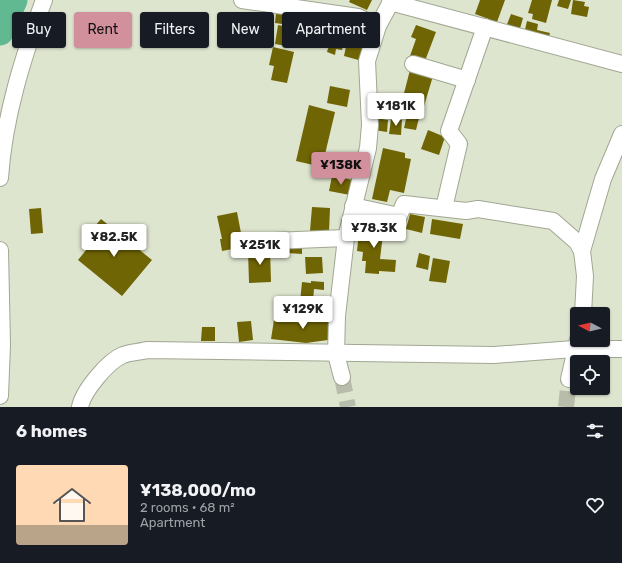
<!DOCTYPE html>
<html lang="en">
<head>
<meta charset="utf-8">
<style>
	body { margin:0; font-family:Rubik,sans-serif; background:#20242c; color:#f1f3f6; height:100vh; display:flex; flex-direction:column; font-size:15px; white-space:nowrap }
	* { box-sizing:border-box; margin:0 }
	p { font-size:13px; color:#9ea1a6 }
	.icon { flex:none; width:22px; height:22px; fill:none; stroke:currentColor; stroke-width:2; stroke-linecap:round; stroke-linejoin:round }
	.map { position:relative; height:407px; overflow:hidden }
	.sheet { display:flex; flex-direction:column; background:#171b24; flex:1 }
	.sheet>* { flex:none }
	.guide { position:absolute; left:12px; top:12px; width:400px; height:36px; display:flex; gap:8px }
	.needle { width:26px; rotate:277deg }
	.buttons { position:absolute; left:570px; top:307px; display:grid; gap:8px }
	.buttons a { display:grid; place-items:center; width:40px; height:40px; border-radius:4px; background:#171b24; box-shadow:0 1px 3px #0004; font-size:20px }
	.price { position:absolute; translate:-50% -34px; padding:0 9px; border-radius:4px; background:#fff; color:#222; font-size:13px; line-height:26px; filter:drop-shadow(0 1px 2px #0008) }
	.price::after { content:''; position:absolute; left:50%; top:24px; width:12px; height:9px; margin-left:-6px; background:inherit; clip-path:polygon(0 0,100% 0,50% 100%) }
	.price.active { background:#d28f9c; color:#111 }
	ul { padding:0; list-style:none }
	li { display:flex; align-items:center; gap:12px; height:100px; padding:0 16px }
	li+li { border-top:1px solid #363941 }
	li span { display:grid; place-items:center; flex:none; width:112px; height:80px; border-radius:4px; color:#555 }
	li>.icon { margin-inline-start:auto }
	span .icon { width:48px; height:48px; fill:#fffc; stroke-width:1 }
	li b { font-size:17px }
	h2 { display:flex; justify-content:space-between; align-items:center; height:48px; padding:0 16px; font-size:17px }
	.tag { padding:0 14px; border-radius:4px; background:#171b24; box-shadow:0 1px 3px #0004; font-size:14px; line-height:36px }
	.tag.active { background:#d28f9c; color:#111 }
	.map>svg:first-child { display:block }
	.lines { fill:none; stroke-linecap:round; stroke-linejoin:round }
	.river { stroke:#61b992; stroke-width:27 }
	.building { fill:#706504 }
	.minor-tunnel { stroke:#b7bdaa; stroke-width:16; stroke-dasharray:16 8; stroke-linecap:butt }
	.minor-casing { stroke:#a0a792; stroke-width:18 }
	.minor { stroke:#fff; stroke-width:16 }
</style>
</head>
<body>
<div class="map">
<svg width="622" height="407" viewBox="0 0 622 407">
	<rect width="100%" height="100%" fill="#dee5cf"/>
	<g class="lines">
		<path class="river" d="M 0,32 L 14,0"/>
	</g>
	<g class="building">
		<path d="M 350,0 L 372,0 L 367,10 L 349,2 Z"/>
		<path d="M 480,0 L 505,0 L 497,22 L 475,14 Z"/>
		<path d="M 532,0 L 552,0 L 546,23 L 532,19 L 533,14 L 528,13 Z"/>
		<path d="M 559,0 L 571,0 L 568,9 L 557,6 Z"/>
		<path d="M 573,0 L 585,2 L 584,6 L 589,7 L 587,17 L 571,14 Z"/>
		<path d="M 276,13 L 290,15 L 289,25 L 275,23 Z"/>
		<path d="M 511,14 L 523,18 L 519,32 L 506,27 Z"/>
		<path d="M 293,16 L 309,18 L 308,28 L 291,25 Z"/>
		<path d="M 527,21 L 538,24 L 537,30 L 550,33 L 548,40 L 524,34 Z"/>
		<path d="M 335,23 L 354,29 L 351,39 L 345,37 L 342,50 L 336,49 L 335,55 L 327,52 Z"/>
		<path d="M 278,25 L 293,28 L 292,36 L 298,38 L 297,48 L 275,44 Z"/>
		<path d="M 416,25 L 436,32 L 425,61 L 410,56 L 416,39 L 411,37 Z"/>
		<path d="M 347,42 L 365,47 L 362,61 L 344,56 Z"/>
		<path d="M 273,47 L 294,52 L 287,83 L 271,80 L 274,66 L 269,65 Z"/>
		<path d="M 410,70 L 433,76 L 424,106 L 402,101 Z"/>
		<path d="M 330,86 L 350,90 L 347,107 L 327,103 Z"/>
		<path d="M 309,105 L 335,112 L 322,167 L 296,161 Z"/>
		<path d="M 407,115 L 419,118 L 416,130 L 404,128 Z"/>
		<path d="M 376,118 L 388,120 L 387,132 L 374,130 Z"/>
		<path d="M 391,119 L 402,120 L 401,135 L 389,134 Z"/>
		<path d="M 428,130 L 445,137 L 439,155 L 421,149 Z"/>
		<path d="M 383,148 L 405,153 L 405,158 L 411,159 L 404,193 L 390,190 L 387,202 L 372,199 Z"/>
		<path d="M 332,176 L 353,180 L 350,195 L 329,191 Z"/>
		<path d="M 312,207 L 330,208 L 329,232 L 310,231 Z"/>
		<path d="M 41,208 L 43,233 L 31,234 L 29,209 Z"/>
		<path d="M 237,212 L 241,233 L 235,234 L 238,248 L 222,251 L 220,239 L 222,239 L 217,216 Z"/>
		<path d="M 410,214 L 425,217 L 422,233 L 406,229 Z"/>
		<path d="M 101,219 L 152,260 L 122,296 L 78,260 L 95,239 L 88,234 Z"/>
		<path d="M 432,219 L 463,224 L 460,239 L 430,234 Z"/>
		<path d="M 360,223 L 384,226 L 380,259 L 396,260 L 395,272 L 379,271 L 379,274 L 365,273 L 366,261 L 362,261 L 363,252 L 357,251 Z"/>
		<path d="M 287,244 L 302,245 L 302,254 L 287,253 Z"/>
		<path d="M 270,250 L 271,282 L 249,283 L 248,251 Z"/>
		<path d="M 419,253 L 430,256 L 428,270 L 416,267 Z"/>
		<path d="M 305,257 L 322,257 L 323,273 L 306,274 Z"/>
		<path d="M 433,258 L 450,261 L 446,283 L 429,281 Z"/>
		<path d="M 311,281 L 324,282 L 324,290 L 314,289 L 312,313 L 299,312 L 302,282 L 311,283 Z"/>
		<path d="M 307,314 L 331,316 L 328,340 L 306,343 L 271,339 L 274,320 L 306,323 Z"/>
		<path d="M 251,321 L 253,340 L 239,342 L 237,322 Z"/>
		<path d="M 202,327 L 215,327 L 215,341 L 201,341 Z"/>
	</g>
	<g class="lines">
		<g class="minor-tunnel">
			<path d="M 342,377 L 348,407"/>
			<path d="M 566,407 L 569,379"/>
		</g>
		<defs>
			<g id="minor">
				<path d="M 242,0 L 358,17 L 378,26"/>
				<path d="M 390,2 L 622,64"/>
				<path d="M 413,64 L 467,80"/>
				<path d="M 0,178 C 4,117 23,57 44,0"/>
				<path d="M 353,206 L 399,216 L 404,204 L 466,211 L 478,209 L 553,221 L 577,242 L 582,251"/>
				<path d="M 444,208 L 459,144 L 449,131 L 485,27"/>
				<path d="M 249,242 L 346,238"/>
				<path d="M 0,250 L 2,345 L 0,396"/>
				<path d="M 583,314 L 585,276 L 582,251 L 603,179 L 622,134"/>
				<path d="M 342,377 L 336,354 L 337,316 L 346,238 L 368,148 L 370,125 L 367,61 L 378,26 L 392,0"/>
				<path d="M 569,379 L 578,340"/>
				<path d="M 80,407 C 83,391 108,361 123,355 C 130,352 140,352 147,350 L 494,355 L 574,349 L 622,349"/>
			</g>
		</defs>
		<use href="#minor" class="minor-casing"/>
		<use href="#minor" class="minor"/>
	</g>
</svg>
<div class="buttons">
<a><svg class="needle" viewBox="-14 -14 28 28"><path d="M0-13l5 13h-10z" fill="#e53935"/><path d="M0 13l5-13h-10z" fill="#9ea1a6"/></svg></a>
<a><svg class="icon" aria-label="locate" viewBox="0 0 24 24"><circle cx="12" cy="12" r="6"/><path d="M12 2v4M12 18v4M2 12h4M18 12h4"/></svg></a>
</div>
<b class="price" style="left:396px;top:127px">¥181K</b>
<b class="price active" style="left:341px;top:186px">¥138K</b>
<b class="price" style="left:374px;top:249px">¥78.3K</b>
<b class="price" style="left:114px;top:258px">¥82.5K</b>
<b class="price" style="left:260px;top:266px">¥251K</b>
<b class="price" style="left:303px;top:330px">¥129K</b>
<div class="guide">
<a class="tag">Buy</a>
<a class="tag active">Rent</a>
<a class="tag">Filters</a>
<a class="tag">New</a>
<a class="tag">Apartment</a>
</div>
</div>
<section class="sheet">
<h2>6 homes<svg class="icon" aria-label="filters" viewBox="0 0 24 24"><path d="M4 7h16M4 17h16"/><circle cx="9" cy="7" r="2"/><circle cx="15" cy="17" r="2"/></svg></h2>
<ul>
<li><span style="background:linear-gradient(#ffd9b3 75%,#b9a48a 0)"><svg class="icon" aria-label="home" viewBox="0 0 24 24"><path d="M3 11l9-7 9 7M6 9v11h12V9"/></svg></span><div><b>¥138,000/mo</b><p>2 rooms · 68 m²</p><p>Apartment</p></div><svg class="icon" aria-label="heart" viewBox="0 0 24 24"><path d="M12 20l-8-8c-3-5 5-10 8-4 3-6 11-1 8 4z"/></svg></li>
</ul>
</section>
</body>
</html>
